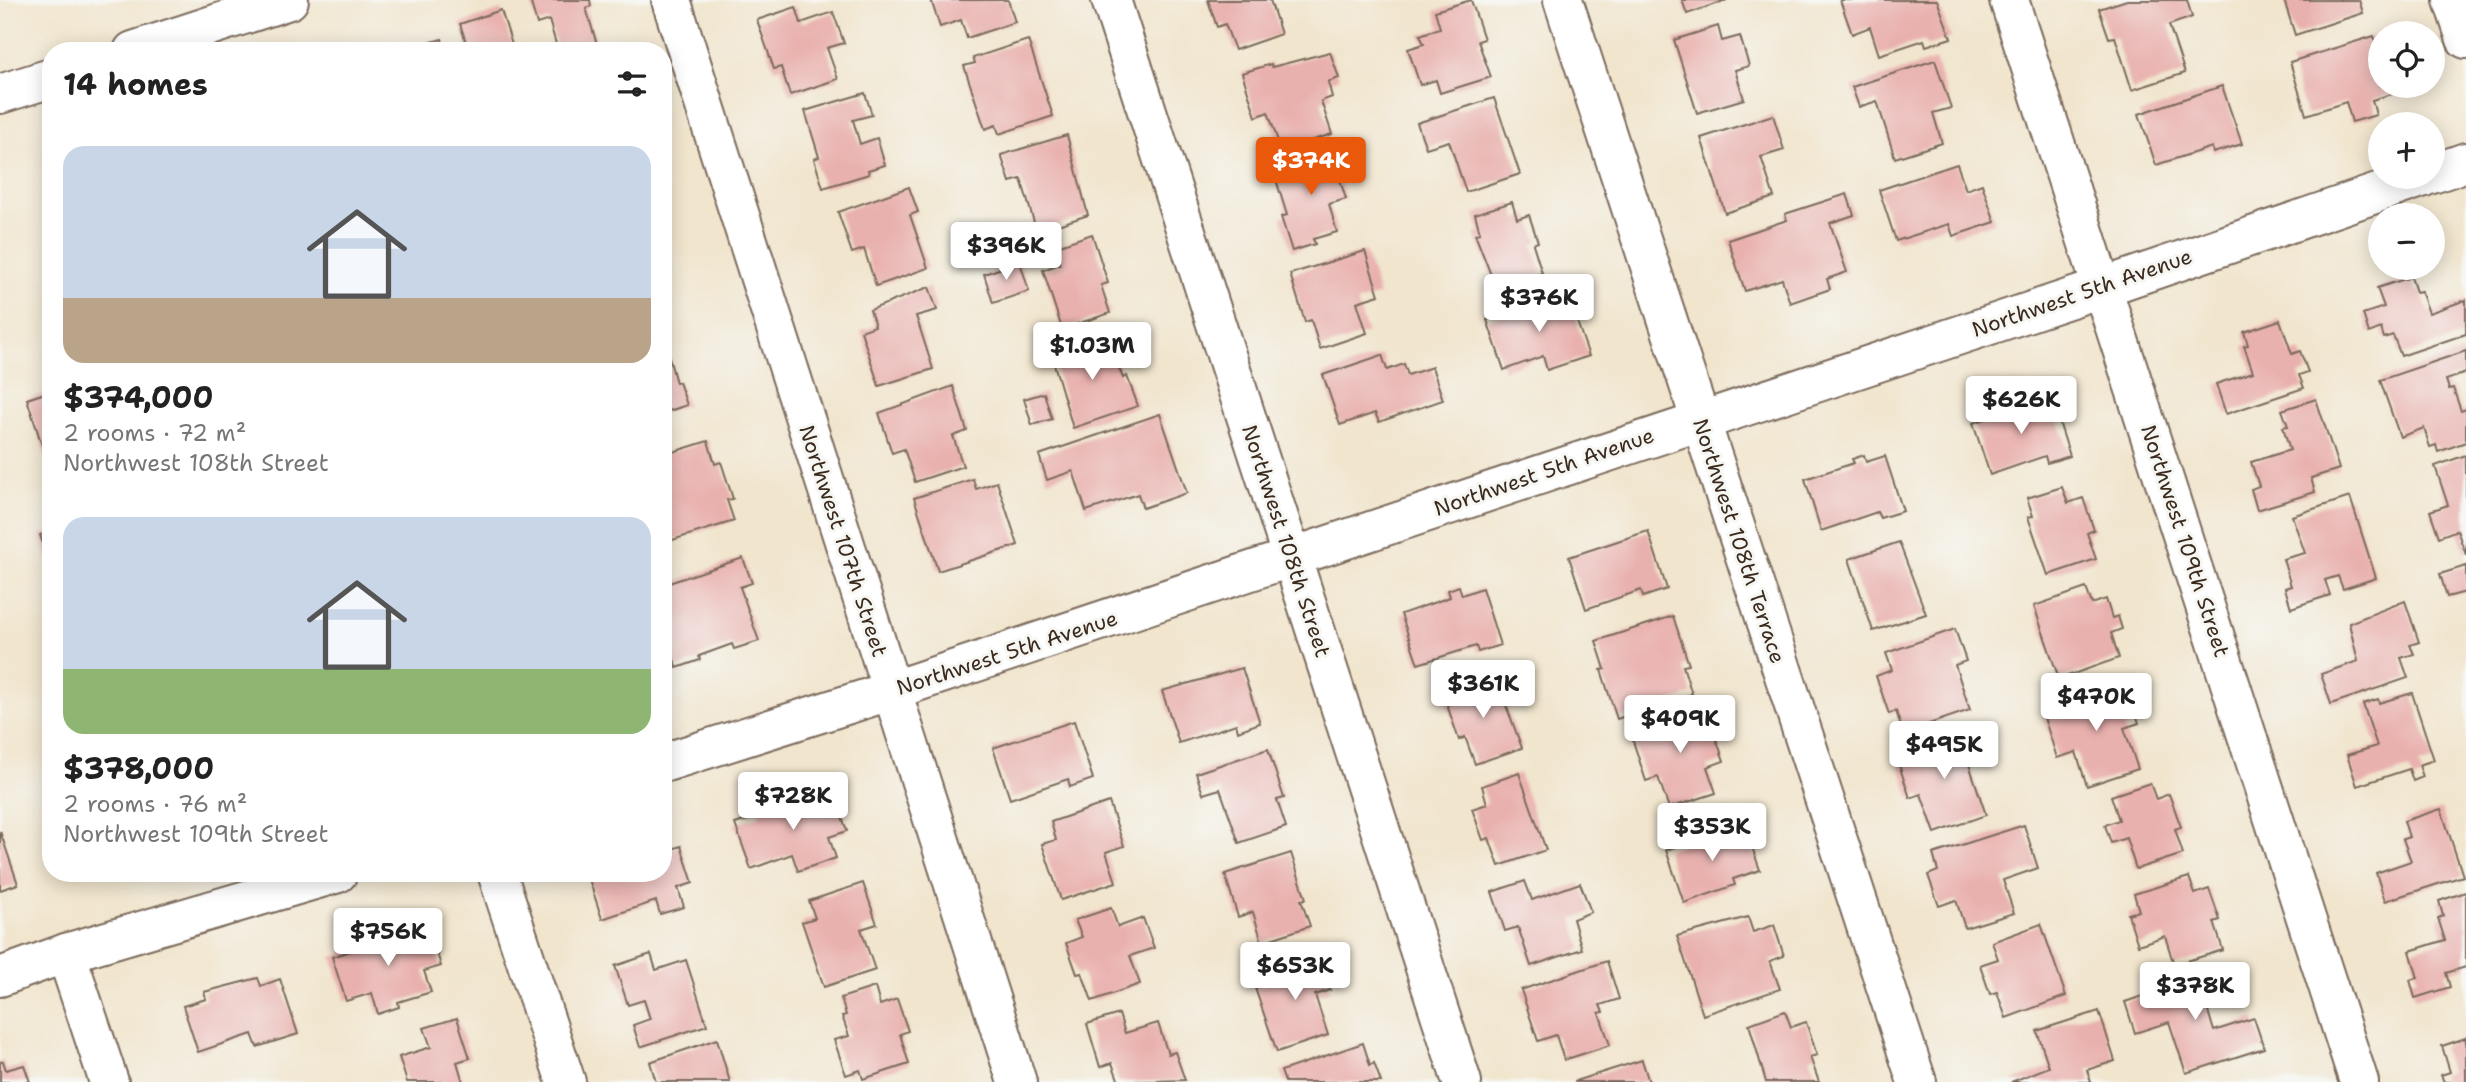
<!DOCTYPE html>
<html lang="en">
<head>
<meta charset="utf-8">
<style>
	body { margin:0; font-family:"Shantell Sans",sans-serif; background:#f2f2f2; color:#222; height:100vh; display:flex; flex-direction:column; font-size:26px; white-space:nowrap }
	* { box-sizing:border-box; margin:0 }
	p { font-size:23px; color:#767676 }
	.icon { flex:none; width:38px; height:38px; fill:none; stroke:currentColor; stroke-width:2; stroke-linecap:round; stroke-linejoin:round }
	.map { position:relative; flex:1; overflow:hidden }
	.side { position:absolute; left:42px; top:42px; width:630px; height:840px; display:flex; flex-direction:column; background:#fff; border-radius:28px; box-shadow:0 4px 18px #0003 }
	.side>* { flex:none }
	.buttons { position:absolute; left:2368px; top:21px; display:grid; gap:14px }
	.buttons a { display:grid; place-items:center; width:77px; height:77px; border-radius:50%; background:#fff; box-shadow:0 4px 18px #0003; font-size:35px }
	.price { position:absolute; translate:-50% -60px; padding:0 16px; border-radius:7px; background:#fff; color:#222; font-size:23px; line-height:46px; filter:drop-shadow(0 2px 4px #0008) }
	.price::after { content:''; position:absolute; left:50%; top:42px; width:21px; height:16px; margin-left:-10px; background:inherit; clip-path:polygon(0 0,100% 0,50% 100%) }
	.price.current { background:#ea580c; color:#fff }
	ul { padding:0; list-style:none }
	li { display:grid; align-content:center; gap:14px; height:371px; padding:0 21px }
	li span { display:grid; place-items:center; height:217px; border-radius:21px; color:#555 }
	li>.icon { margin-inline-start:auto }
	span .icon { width:126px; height:126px; fill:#fffc; stroke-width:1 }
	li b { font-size:30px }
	h2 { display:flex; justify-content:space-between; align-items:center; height:84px; padding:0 21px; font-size:30px }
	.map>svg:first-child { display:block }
	.building { fill:#e9b1ae }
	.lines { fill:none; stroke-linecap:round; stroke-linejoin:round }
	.street-casing { stroke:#7b6b5b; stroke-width:42 }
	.street { stroke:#fff; stroke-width:38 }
	.labels { text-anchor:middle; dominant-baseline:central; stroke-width:6; stroke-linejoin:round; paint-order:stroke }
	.street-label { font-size:21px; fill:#3b2a1e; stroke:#f6f6f2 }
</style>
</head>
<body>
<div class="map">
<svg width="2466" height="1082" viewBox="0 0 2466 1082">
	<rect width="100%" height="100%" fill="#f6f6f2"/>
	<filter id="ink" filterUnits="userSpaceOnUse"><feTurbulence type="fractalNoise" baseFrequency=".0143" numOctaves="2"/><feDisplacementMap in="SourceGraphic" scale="14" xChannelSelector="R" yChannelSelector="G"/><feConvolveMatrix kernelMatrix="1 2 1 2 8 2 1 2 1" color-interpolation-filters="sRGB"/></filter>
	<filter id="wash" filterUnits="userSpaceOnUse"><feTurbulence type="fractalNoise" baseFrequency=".00686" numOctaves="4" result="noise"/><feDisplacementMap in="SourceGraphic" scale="28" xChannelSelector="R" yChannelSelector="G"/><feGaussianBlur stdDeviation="1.57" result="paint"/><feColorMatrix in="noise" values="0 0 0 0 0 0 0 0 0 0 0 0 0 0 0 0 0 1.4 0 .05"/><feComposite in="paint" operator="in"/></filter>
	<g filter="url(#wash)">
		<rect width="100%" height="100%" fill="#f1e5cd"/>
		<g id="blocks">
			<g class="building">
				<path d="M 530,0 L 590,0 L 591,6 L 586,8 L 599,51 L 558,51 L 549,20 L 537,24 Z"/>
				<path d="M 931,0 L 1008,0 L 1015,22 L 967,38 L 961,20 L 940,27 Z"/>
				<path d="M 1208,0 L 1270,0 L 1281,34 L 1235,50 L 1225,24 L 1217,27 Z"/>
				<path d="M 1471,0 L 1484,39 L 1478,41 L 1491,77 L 1440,93 L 1436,80 L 1420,85 L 1408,49 L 1424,44 L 1420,35 L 1440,28 L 1435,11 Z"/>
				<path d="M 1682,0 L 1727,0 L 1687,14 Z"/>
				<path d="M 1840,0 L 1937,0 L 1951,38 L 1926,46 L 1924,40 L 1879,55 L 1870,27 L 1852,34 Z"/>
				<path d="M 2127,0 L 2187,0 L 2192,17 L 2169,25 L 2185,73 L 2132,90 L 2115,37 L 2109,38 L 2099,9 Z"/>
				<path d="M 2284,0 L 2359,0 L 2363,13 L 2295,35 Z"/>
				<path d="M 796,7 L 801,23 L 833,12 L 844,43 L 827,48 L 838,79 L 790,95 L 781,67 L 774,69 L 757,20 Z"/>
				<path d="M 501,10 L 514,51 L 469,51 L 460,24 Z"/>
				<path d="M 1718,26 L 1722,41 L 1740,36 L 1749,66 L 1735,70 L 1744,99 L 1697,113 L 1674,40 Z"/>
				<path d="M 2374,36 L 2380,54 L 2380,86 L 2390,86 L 2392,94 L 2372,100 L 2376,115 L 2352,122 L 2346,102 L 2306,115 L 2290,62 Z"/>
				<path d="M 442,39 L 445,51 L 403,51 L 403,50 Z"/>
				<path d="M 1028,40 L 1053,116 L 999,134 L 996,125 L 985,129 L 964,66 L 975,63 L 973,58 Z"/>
				<path d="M 1330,52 L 1339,78 L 1328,82 L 1332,97 L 1321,101 L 1332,134 L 1281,150 L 1268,112 L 1256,117 L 1242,73 L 1271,64 L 1272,67 Z"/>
				<path d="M 1935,60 L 1951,108 L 1933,113 L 1942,143 L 1895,158 L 1877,101 L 1859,107 L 1852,87 Z"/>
				<path d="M 2222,86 L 2242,144 L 2213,153 L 2212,147 L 2156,165 L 2139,114 Z"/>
				<path d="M 865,93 L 872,115 L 853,120 L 860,144 L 877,138 L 885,165 L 868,170 L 869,174 L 823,188 L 814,159 L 819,157 L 805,111 Z"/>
				<path d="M 1494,98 L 1520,174 L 1466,192 L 1449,141 L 1426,148 L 1417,123 Z"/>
				<path d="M 1773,115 L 1784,150 L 1761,157 L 1774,197 L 1725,213 L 1701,138 Z"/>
				<path d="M 1067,135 L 1088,215 L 1037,232 L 1021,179 L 1010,182 L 1001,155 Z"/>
				<path d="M 1341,148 L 1348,171 L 1338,174 L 1346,199 L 1329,204 L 1337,232 L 1313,239 L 1315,244 L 1292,251 L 1281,217 L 1287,215 L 1274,173 Z"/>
				<path d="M 1957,164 L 1966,190 L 1982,184 L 1995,222 L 1953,236 L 1949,224 L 1896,241 L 1879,190 Z"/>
				<path d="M 909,187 L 918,212 L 910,215 L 928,268 L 876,286 L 864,249 L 852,253 L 838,212 Z"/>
				<path d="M 1847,194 L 1854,215 L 1830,223 L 1847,272 L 1827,279 L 1830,289 L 1790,303 L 1782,279 L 1745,291 L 1728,240 L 1787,220 L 1785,214 Z"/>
				<path d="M 1512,202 L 1517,219 L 1529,215 L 1538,242 L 1533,244 L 1542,273 L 1496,288 L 1475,234 L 1480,233 L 1475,214 Z"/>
				<path d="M 1092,234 L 1108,283 L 1101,285 L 1110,313 L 1062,329 L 1043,270 L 1060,264 L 1054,247 Z"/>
				<path d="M 1365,251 L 1379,295 L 1357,302 L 1367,333 L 1320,349 L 1311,320 L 1305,322 L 1290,274 Z"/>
				<path d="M 1020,262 L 1029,291 L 993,303 L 984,274 Z"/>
				<path d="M 2411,277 L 2416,292 L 2421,291 L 2429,313 L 2466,300 L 2466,334 L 2401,356 L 2393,335 L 2384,338 L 2381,328 L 2369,333 L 2363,314 L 2384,307 L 2377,288 Z"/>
				<path d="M 929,287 L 937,310 L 916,316 L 933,369 L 879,386 L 861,331 L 875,326 L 870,310 Z"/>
				<path d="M 1567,293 L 1589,356 L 1547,370 L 1543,356 L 1504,370 L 1487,320 Z"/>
				<path d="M 2280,320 L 2292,354 L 2300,351 L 2308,372 L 2299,375 L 2304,388 L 2226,414 L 2216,384 L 2253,372 L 2244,346 L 2248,345 L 2244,332 Z"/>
				<path d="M 663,335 L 676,383 L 679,382 L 687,405 L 663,413 Z"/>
				<path d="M 1106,336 L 1123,378 L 1127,376 L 1138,406 L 1073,428 L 1051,354 Z"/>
				<path d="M 2466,351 L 2466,373 L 2446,380 L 2449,389 L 2453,388 L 2461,411 L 2466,409 L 2466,442 L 2438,452 L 2436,445 L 2430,447 L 2424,428 L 2400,437 L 2380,380 Z"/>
				<path d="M 1382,355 L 1387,370 L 1404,364 L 1408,375 L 1432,367 L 1443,400 L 1379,422 L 1375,413 L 1340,425 L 1323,375 Z"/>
				<path d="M 953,386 L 967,431 L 953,436 L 963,466 L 915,482 L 904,449 L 892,453 L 879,413 Z"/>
				<path d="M 51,391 L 51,470 L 50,470 L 27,399 Z"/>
				<path d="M 1044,393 L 1052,419 L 1032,425 L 1024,399 Z"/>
				<path d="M 2029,399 L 2031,406 L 2052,400 L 2070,456 L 2047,463 L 2045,456 L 1990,475 L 1973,423 L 2012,410 L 2010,405 Z"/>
				<path d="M 2316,399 L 2339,469 L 2311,478 L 2315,492 L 2257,510 L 2251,489 L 2259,486 L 2251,462 L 2290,450 L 2283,427 L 2288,426 L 2282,410 Z"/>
				<path d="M 1160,414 L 1187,493 L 1143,508 L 1138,494 L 1086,511 L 1073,471 L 1047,480 L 1039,455 Z"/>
				<path d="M 708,441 L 715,464 L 721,462 L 733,499 L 727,500 L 734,521 L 663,543 L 663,455 Z"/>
				<path d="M 1864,455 L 1866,462 L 1885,456 L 1903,511 L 1880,518 L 1877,512 L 1821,531 L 1805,479 L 1854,463 L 1852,459 Z"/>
				<path d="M 2466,455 L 2466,555 L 2457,530 L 2439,537 L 2430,511 L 2448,505 L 2435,466 Z"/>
				<path d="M 973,479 L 976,489 L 997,482 L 1018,545 L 938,571 L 914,498 Z"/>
				<path d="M 2062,487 L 2068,503 L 2083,498 L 2094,530 L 2087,533 L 2096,559 L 2048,575 L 2028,517 L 2033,516 L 2027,498 Z"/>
				<path d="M 2350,497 L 2376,578 L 2343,589 L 2338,576 L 2325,580 L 2330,595 L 2291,608 L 2285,588 L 2291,586 L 2283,559 L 2305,553 L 2292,516 Z"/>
				<path d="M 51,531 L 51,565 L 50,565 L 40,535 Z"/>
				<path d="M 1648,531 L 1667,589 L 1643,597 L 1641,590 L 1586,609 L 1569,557 Z"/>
				<path d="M 1899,542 L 1926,614 L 1873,631 L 1849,559 Z"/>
				<path d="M 743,558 L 752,583 L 740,587 L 759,641 L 734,649 L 732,644 L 699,656 L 700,660 L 677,668 L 663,629 L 663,585 Z"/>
				<path d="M 2466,566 L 2466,592 L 2447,597 L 2440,574 Z"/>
				<path d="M 1459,586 L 1462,595 L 1482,588 L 1500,645 L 1478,652 L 1476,646 L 1418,664 L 1401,614 L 1450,597 L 1448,590 Z"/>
				<path d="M 2086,588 L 2092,604 L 2106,599 L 2112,618 L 2118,616 L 2122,629 L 2111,633 L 2119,658 L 2059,679 L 2034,606 Z"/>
				<path d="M 2405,601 L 2419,642 L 2410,645 L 2414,654 L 2401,658 L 2408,678 L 2331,704 L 2321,674 L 2358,661 L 2349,623 Z"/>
				<path d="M 1673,616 L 1689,665 L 1683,666 L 1692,694 L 1617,719 L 1601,670 L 1605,669 L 1596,641 Z"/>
				<path d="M 1955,629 L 1966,661 L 1955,665 L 1970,710 L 1903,733 L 1896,711 L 1889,714 L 1876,676 L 1892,670 L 1886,653 Z"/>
				<path d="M 1242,668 L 1260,723 L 1238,731 L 1236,724 L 1179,743 L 1162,691 Z"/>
				<path d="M 1495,676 L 1522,748 L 1475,764 L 1465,737 L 1459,740 L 1443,693 Z"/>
				<path d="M 2126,683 L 2139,723 L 2124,728 L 2138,769 L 2087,786 L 2076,752 L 2057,758 L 2042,711 Z"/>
				<path d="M 2412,693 L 2434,760 L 2419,765 L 2423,777 L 2413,781 L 2409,769 L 2357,786 L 2347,755 L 2377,746 L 2363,704 L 2378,699 L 2379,703 Z"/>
				<path d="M 1704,704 L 1724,761 L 1707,767 L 1716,793 L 1669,808 L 1658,777 L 1646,781 L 1632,738 L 1648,733 L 1645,724 Z"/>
				<path d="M 1074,721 L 1093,779 L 1070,787 L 1068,779 L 1010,799 L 993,748 Z"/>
				<path d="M 1970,731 L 1979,757 L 1968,761 L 1986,815 L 1935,833 L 1921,794 L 1910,798 L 1896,756 Z"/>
				<path d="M 1268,749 L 1284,798 L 1277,800 L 1286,827 L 1239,843 L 1220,789 L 1203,794 L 1196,773 Z"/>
				<path d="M 1519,773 L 1546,850 L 1499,866 L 1489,838 L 1483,840 L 1472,809 L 1487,804 L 1482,786 Z"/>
				<path d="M 2150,783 L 2156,799 L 2169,794 L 2181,827 L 2175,829 L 2183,854 L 2136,869 L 2126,838 L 2111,843 L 2105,825 L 2119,820 L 2111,796 Z"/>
				<path d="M 813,791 L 816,801 L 834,795 L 847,831 L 829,837 L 836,858 L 798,871 L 792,854 L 751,869 L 735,824 L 760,816 L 757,807 L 782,798 L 785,807 L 800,802 L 799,796 Z"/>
				<path d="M 1109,802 L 1124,846 L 1106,852 L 1116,882 L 1061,900 L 1042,844 L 1056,840 L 1051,822 Z"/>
				<path d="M 2441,809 L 2463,876 L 2385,901 L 2376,873 L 2411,861 L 2403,839 L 2409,837 L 2404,821 Z"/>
				<path d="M 2024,825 L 2038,868 L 2003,880 L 2014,913 L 1965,928 L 1956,900 L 1939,906 L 1928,875 L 1938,871 L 1933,854 Z"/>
				<path d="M 1726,829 L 1728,836 L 1746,830 L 1760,870 L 1733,879 L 1735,885 L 1684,903 L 1666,850 Z"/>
				<path d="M 0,831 L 18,884 L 0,890 Z"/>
				<path d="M 681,846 L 693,883 L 678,888 L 684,907 L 660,914 L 656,901 L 602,919 L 587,873 L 663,873 L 663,852 Z"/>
				<path d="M 1291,853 L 1306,899 L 1301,900 L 1310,926 L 1262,942 L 1253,912 L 1238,917 L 1225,874 Z"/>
				<path d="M 2189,877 L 2195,894 L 2209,889 L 2220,920 L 2214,922 L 2223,950 L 2174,965 L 2165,936 L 2138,945 L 2128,914 L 2139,911 L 2134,894 Z"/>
				<path d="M 1525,881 L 1532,900 L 1580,883 L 1591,912 L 1573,919 L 1582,949 L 1531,966 L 1518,927 L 1505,931 L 1492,892 Z"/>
				<path d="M 863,883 L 877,924 L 861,929 L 875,970 L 824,987 L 802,922 L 815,918 L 809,901 Z"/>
				<path d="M 2466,892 L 2466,967 L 2446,973 L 2450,987 L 2415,998 L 2410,980 L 2418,978 L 2410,951 L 2445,940 L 2438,918 L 2443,916 L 2439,901 Z"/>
				<path d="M 1111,908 L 1118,927 L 1143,918 L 1154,948 L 1130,956 L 1140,984 L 1092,1001 L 1082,973 L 1077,974 L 1066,943 L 1082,937 L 1075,920 Z"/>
				<path d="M 1748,917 L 1753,932 L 1774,925 L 1784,956 L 1770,961 L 1780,989 L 1703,1015 L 1677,936 Z"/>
				<path d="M 2041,924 L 2066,996 L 2006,1018 L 1997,992 L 1990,994 L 1980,965 L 1998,959 L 1992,942 Z"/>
				<path d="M 410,926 L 413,935 L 430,930 L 441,966 L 424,971 L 431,992 L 398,1002 L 399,1007 L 378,1014 L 372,993 L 346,1001 L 332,957 L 356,949 L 354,941 L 378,933 L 381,941 L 397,936 L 395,931 Z"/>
				<path d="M 1316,949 L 1330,990 L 1315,995 L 1328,1035 L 1277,1052 L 1255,988 L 1284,978 L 1279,962 Z"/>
				<path d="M 651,954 L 656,970 L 686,960 L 707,1025 L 640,1047 L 633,1025 L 650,1019 L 644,1000 L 628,1005 L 615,966 Z"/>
				<path d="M 1607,961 L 1619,999 L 1600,1005 L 1603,1012 L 1599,1013 L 1610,1045 L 1564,1060 L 1556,1035 L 1538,1041 L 1521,990 Z"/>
				<path d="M 2226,968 L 2233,989 L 2204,998 L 2214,1031 L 2254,1018 L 2264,1048 L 2186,1073 L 2169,1022 L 2135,1033 L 2125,1002 Z"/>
				<path d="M 258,978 L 261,986 L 280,979 L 298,1034 L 257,1047 L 252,1034 L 198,1052 L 183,1006 L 206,999 L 204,992 Z"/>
				<path d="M 875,987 L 880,1005 L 897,999 L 908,1031 L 900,1034 L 909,1064 L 863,1079 L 860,1070 L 846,1075 L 834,1040 L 849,1036 L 842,1016 L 846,1015 L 841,998 Z"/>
				<path d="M 1785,1011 L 1791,1027 L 1806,1022 L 1817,1055 L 1810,1057 L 1819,1082 L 1766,1082 L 1749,1024 Z"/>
				<path d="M 2099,1011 L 2115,1061 L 2087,1070 L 2091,1082 L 2011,1082 L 2049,1067 L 2037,1031 Z"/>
				<path d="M 1119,1014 L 1125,1033 L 1158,1023 L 1168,1054 L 1175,1052 L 1185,1080 L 1119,1082 L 1112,1063 L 1100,1067 L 1087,1024 Z"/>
				<path d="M 457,1018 L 470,1058 L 457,1062 L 463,1082 L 407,1082 L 399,1057 L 431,1047 L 424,1028 Z"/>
				<path d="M 2466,1038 L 2466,1082 L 2444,1082 L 2441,1075 L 2450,1072 L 2442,1046 Z"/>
				<path d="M 717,1039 L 730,1082 L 656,1082 L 650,1062 Z"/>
				<path d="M 1363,1043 L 1370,1065 L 1374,1063 L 1381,1082 L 1285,1082 L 1281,1071 Z"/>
				<path d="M 1642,1060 L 1649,1082 L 1575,1082 L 1575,1081 Z"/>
				<path d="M 3,1061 L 6,1070 L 24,1065 L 30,1082 L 0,1082 L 0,1062 Z"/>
			</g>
		</g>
	</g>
	<g filter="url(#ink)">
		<use href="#blocks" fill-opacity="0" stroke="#7b6b5b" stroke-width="2"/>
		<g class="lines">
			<defs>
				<g id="street">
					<path d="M 671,0 L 1017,1082"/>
					<path d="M 1111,0 L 1462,1082"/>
					<path d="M 1563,0 L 1917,1082"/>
					<path d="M 2009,0 L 2359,1082"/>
					<path d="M 2453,0 L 2466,39"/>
					<path d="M 133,51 L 289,0"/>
					<path d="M 0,94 L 51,78"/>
					<path d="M 2432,174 L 2466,162"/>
					<path d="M 663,763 L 890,691 L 2104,287 L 2424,177"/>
					<path d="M 497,873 L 566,1082"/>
					<path d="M 66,953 L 109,1082"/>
					<path d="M 0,977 L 66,953 L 338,873"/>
				</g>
			</defs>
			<use href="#street" class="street-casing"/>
			<use href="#street" class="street"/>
		</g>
	</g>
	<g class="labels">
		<g class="street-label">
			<text transform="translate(2082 293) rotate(-19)">Northwest 5th Avenue</text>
			<text transform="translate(1544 472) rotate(-19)">Northwest 5th Avenue</text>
			<text transform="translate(843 541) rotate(72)">Northwest 107th Street</text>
			<text transform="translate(1286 541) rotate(72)">Northwest 108th Street</text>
			<text transform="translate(1739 541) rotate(72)">Northwest 108th Terrace</text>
			<text transform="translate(2185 541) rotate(72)">Northwest 109th Street</text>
			<text transform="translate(1007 653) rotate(-18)">Northwest 5th Avenue</text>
		</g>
	</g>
</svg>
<div class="buttons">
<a><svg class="icon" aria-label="locate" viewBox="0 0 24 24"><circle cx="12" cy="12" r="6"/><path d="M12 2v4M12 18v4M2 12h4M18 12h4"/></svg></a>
<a>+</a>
<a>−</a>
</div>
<b class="price current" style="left:1311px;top:197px">$374K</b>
<b class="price" style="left:1006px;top:282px">$396K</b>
<b class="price" style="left:1539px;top:334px">$376K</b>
<b class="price" style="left:1092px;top:382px">$1.03M</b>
<b class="price" style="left:2021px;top:436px">$626K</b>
<b class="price" style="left:1483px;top:720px">$361K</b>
<b class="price" style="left:2096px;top:733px">$470K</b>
<b class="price" style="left:1680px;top:755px">$409K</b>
<b class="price" style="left:1944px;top:781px">$495K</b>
<b class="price" style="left:793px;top:832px">$728K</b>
<b class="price" style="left:1712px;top:863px">$353K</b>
<b class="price" style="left:388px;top:968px">$756K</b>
<b class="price" style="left:1295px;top:1002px">$653K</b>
<b class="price" style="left:2195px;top:1022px">$378K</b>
<section class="side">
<h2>14 homes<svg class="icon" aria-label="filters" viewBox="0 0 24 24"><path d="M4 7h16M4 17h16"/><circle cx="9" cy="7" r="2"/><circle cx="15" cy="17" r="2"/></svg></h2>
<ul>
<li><span style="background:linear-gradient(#c9d6e8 70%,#b9a48a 0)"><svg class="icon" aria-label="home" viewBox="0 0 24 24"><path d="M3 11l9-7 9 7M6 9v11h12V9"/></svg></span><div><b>$374,000</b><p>2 rooms · 72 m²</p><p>Northwest 108th Street</p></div></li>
<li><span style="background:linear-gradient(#c9d6e8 70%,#8fb573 0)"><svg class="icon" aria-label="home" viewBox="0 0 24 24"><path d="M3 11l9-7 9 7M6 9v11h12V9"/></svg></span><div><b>$378,000</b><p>2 rooms · 76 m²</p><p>Northwest 109th Street</p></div></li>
</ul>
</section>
</div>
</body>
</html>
